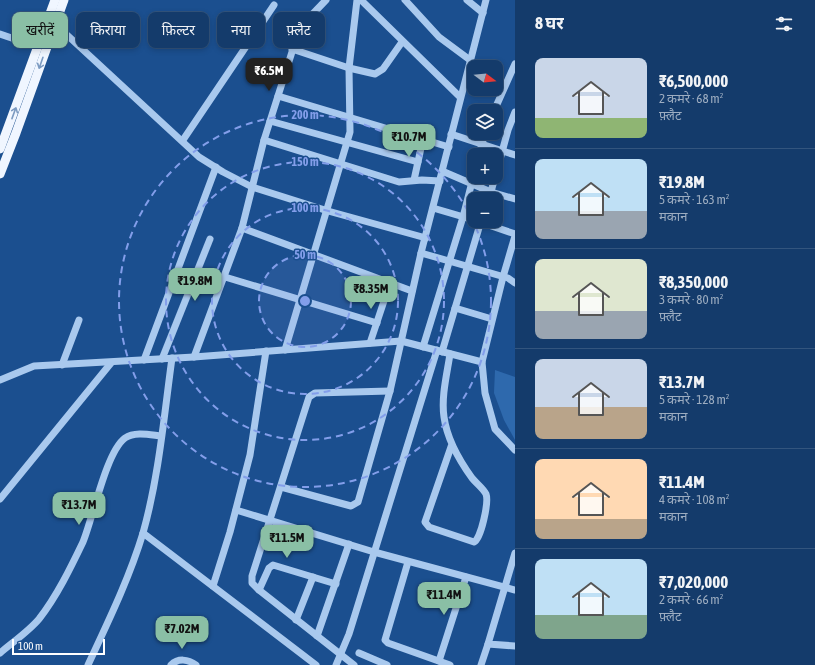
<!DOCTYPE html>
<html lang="hi">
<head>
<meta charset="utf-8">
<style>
	body { margin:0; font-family:"Asap Condensed","Noto Sans Devanagari",sans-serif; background:#1d4271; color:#f1f3f6; height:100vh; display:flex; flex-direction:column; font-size:15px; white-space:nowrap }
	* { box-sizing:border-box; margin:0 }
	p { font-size:13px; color:#9dadc1 }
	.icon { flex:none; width:22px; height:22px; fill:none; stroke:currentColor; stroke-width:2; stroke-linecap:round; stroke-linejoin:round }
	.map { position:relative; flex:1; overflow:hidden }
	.sheet { display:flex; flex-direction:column; background:#143b6b; width:300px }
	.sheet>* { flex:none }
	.banner { position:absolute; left:12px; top:12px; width:380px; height:36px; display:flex; gap:8px }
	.needle { width:26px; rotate:106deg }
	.buttons { position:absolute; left:467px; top:60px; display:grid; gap:8px }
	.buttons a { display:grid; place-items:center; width:36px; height:36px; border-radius:8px; background:#143b6b; box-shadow:0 2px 6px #0003,0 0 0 1px #33557e; font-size:20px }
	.scale { position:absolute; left:12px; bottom:10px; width:93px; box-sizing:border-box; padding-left:4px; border:2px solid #fff; border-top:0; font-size:11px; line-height:14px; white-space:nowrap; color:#fff; -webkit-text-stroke:3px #1b4f8f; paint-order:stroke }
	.price { position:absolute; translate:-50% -34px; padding:0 9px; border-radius:8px; background:#8abfa5; color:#111; font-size:13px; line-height:26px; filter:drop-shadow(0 1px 2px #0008) }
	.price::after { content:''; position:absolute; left:50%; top:24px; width:12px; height:9px; margin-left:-6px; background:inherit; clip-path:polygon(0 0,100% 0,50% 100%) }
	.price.on { background:#222; color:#fff }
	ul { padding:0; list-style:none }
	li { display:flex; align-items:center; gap:12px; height:100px; padding:0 20px }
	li+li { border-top:1px solid #33557e }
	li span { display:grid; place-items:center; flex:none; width:112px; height:80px; border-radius:8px; color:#555 }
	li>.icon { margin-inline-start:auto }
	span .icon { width:48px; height:48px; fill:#fffc; stroke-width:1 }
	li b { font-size:17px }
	h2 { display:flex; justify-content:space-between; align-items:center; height:48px; padding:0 20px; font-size:17px }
	.chip { padding:0 14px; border-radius:8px; background:#143b6b; box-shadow:0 2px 6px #0003,0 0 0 1px #33557e; font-size:14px; line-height:36px }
	.chip.on { background:#8abfa5; color:#111 }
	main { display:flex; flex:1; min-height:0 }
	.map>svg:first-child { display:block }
	.green { fill:#2e69ad }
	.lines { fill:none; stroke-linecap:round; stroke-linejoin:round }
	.minor { stroke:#a9c9ee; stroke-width:7 }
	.major { stroke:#f0f6ff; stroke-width:9 }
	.oneway { stroke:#7b9ac1 }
	.ring { fill:none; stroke:#839eea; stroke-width:2; stroke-dasharray:7 5 }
	.centre { fill:#839eea; stroke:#1b4f8f; stroke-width:2 }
	.ring-label { font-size:12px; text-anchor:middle; font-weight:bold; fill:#839eea; stroke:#1b4f8f; stroke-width:3; stroke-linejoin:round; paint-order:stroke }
</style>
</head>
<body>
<main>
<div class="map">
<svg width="515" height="665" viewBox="0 0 515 665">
	<rect width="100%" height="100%" fill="#1b4f8f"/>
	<path class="green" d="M 495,370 L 515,377 L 515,440 L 504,420 L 494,393 Z"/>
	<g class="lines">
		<g class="minor">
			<path d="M 361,0 L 460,97"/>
			<path d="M 405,0 L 439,37 L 470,60"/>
			<path d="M 467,0 L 483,13"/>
			<path d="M 53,22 L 199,157 L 223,172 L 252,187 L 328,211 L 426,238"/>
			<path d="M 0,34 L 38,47"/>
			<path d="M 292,49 L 349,68 L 375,74 L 383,69 L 402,42"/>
			<path d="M 278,96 L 449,147"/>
			<path d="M 494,111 L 515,64"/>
			<path d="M 270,121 L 418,162"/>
			<path d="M 451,134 L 515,155"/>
			<path d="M 183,140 L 274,5"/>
			<path d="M 264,140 L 399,182 L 422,180 L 440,181"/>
			<path d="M 479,155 L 485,133"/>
			<path d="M 442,171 L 491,192 L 515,199"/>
			<path d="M 496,174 L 508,130 L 515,112"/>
			<path d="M 414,180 L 423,139"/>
			<path d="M 489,199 L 495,177"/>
			<path d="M 433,208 L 474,220"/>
			<path d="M 477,221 L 515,234"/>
			<path d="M 242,228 L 412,291"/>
			<path d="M 421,253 L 508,278 L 515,283"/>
			<path d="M 225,277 L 377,323"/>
			<path d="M 455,308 L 492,319"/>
			<path d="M 370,343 L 390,283"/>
			<path d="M 423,347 L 463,217 L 474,174"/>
			<path d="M 285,350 L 350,132 L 349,68 L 357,0"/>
			<path d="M 442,352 L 481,221"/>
			<path d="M 450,354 C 447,374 441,397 444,417 C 447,439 459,460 472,478 C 476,483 483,488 486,494 C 489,502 481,539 474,542 L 429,527 L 425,522 L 452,444"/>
			<path d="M 194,357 L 242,228 L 264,140 L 298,33 L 304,23 L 326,0"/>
			<path d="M 162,359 L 210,239"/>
			<path d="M 144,360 L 216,167"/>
			<path d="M 482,362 L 503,277 L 515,236"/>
			<path d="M 62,365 L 79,320"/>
			<path d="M 0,380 L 34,366 L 194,357 L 401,341 L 482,362 L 485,393 L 495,429 L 515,450"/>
			<path d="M 281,487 L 351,506 L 358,502 L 390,391 L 421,253 L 486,0"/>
			<path d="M 0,499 L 111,363"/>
			<path d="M 236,510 L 374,552 L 515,590"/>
			<path d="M 143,533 L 316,665"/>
			<path d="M 515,553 L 488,644 L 515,646"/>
			<path d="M 408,562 L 385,640 L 388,643 L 450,665"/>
			<path d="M 213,586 L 230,532 L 250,455 L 266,351"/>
			<path d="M 259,590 L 269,568 L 273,565 L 336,584"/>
			<path d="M 296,620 L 313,577"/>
			<path d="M 317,636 L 349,544"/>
			<path d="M 0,653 C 13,642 29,631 39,619 C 57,596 71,567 83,542 C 93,518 106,452 125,438 C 135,431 151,435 161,436"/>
			<path d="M 359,653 L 387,665"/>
			<path d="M 439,661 L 466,577"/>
			<path d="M 88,665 C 108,622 129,579 143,533 C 159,476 164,416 172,358"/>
			<path d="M 171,665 C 178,658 188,659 196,665"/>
			<path d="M 336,665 L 349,634 L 437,350"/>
			<path d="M 354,665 L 259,590 L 252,583 L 252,576 L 309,397 L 315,393 L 390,391"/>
			<path d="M 481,665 L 488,644"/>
		</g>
		<g class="major">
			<path d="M 0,149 L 55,0"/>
			<path d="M 0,174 L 16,133 L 64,0"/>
		</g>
	</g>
	<defs><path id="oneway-shaft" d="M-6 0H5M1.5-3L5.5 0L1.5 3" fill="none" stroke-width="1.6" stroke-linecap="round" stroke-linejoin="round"/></defs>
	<g class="oneway">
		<use href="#oneway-shaft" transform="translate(41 63) rotate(109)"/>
		<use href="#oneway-shaft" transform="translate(14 113) rotate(-70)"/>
	</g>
	<circle cx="305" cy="301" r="46" fill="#839eea" fill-opacity=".12"/>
	<g class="ring">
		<circle cx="305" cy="301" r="46"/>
		<circle cx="305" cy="301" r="93"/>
		<circle cx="305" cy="301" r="139"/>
		<circle cx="305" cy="301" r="186"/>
	</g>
	<circle cx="305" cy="301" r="6" class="centre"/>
	<g class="ring-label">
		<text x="305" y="119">200 m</text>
		<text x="305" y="166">150 m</text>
		<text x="305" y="212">100 m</text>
		<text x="305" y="259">50 m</text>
	</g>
</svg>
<div class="buttons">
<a><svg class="needle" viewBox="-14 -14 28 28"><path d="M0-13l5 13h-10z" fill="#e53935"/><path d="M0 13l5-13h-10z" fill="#9dadc1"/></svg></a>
<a><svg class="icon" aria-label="layers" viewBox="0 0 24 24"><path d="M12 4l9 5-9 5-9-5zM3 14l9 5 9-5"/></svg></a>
<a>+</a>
<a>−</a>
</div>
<div class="scale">100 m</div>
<b class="price on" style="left:269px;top:92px">₹6.5M</b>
<b class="price" style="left:409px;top:158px">₹10.7M</b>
<b class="price" style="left:195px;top:302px">₹19.8M</b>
<b class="price" style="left:371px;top:310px">₹8.35M</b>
<b class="price" style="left:79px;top:526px">₹13.7M</b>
<b class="price" style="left:287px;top:559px">₹11.5M</b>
<b class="price" style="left:444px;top:616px">₹11.4M</b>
<b class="price" style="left:182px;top:650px">₹7.02M</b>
<div class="banner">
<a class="chip on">खरीदें</a>
<a class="chip">किराया</a>
<a class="chip">फ़िल्टर</a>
<a class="chip">नया</a>
<a class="chip">फ़्लैट</a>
</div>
</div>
<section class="sheet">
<h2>8 घर<svg class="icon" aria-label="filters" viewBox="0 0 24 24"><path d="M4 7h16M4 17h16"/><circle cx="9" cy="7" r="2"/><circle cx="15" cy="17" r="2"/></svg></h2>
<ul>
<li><span style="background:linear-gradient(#c9d6e8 75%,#8fb573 0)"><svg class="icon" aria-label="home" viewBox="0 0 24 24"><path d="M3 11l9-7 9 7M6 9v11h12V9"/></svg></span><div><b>₹6,500,000</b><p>2 कमरे · 68 m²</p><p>फ़्लैट</p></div></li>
<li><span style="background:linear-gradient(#bfe0f5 65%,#9aa5b1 0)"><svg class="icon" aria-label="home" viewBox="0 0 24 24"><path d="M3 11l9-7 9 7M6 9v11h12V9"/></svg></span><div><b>₹19.8M</b><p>5 कमरे · 163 m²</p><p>मकान</p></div></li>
<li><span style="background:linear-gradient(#dfe7d0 65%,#9aa5b1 0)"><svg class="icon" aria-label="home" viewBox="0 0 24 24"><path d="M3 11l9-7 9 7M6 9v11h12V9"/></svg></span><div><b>₹8,350,000</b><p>3 कमरे · 80 m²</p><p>फ़्लैट</p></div></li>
<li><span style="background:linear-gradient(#c9d6e8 60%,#b9a48a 0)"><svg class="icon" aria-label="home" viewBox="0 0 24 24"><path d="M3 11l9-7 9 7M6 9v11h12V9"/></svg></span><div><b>₹13.7M</b><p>5 कमरे · 128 m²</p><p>मकान</p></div></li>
<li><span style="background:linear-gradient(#ffd9b3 75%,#b9a48a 0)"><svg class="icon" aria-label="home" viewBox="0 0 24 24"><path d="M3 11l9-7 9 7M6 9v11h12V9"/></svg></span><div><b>₹11.4M</b><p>4 कमरे · 108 m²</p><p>मकान</p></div></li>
<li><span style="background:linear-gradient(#bfe0f5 70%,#7fa58c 0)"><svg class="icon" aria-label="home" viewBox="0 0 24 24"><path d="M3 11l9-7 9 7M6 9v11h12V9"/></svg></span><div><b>₹7,020,000</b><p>2 कमरे · 66 m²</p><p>फ़्लैट</p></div></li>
</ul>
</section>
</main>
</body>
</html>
